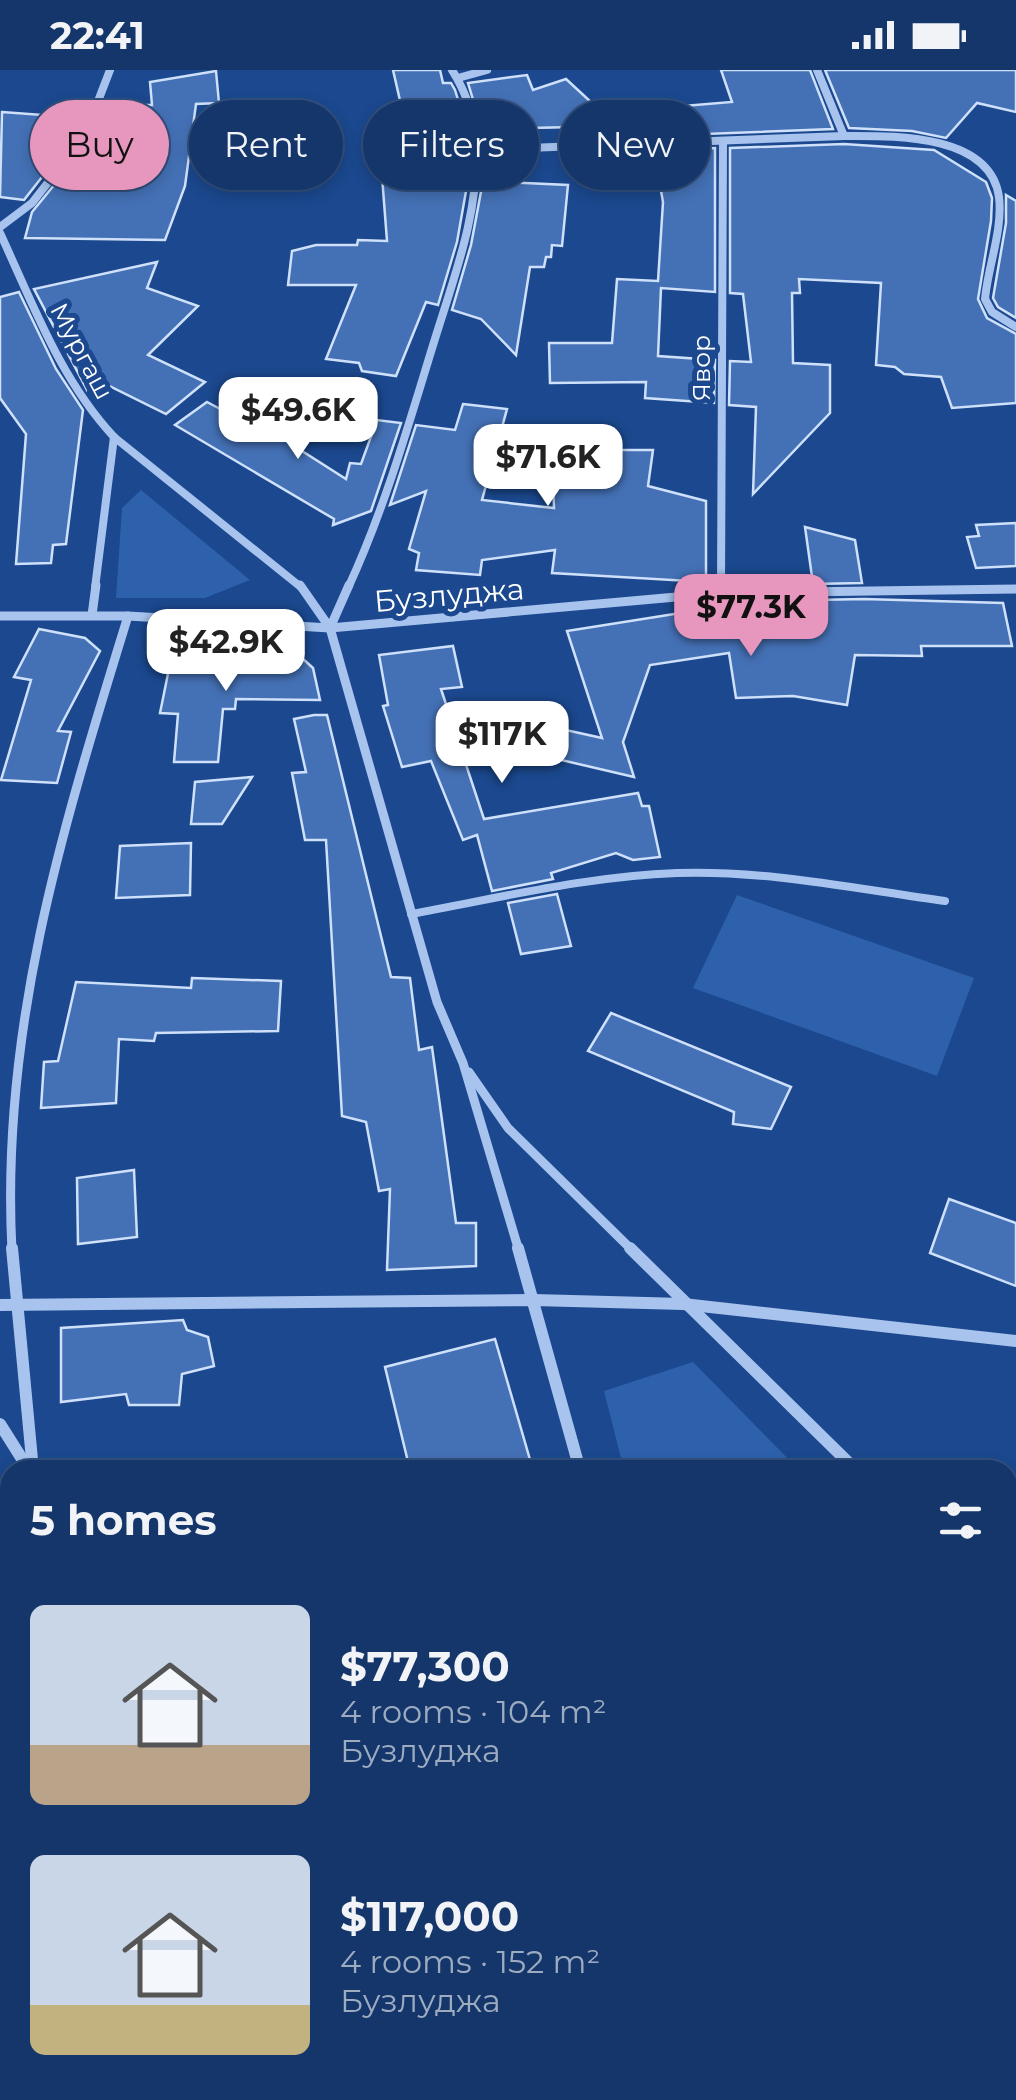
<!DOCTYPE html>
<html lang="en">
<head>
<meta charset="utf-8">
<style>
	body { margin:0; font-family:Montserrat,sans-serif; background:#1d3e70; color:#f1f3f6; height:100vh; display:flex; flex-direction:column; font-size:38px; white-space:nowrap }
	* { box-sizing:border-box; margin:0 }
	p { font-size:32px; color:#9dabc1 }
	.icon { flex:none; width:55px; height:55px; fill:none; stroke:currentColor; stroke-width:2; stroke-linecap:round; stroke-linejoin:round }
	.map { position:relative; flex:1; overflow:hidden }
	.details { position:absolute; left:0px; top:1390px; width:1018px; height:640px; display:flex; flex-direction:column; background:#14366a; border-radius:30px 30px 0 0; box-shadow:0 5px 15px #0003,0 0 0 2px #33507e }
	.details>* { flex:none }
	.hud { position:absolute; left:30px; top:30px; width:958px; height:90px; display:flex; gap:20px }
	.price { position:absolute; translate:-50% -85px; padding:0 22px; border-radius:20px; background:#fff; color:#222; font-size:32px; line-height:65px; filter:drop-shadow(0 2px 5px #0008) }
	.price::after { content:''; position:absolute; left:50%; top:60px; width:30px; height:22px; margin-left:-15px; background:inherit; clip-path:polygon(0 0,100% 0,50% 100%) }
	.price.active { background:#e797bd; color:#111 }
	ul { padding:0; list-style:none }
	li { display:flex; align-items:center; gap:30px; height:250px; padding:0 30px }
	li span { display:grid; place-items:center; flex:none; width:280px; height:200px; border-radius:15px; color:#555 }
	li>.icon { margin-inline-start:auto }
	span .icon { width:120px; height:120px; fill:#fffc; stroke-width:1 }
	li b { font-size:42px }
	h2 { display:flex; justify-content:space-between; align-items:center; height:120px; padding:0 30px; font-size:42px }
	.tag { padding:0 35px; border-radius:45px; background:#14366a; box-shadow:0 5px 15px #0003,0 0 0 2px #33507e; font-size:35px; line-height:90px }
	.tag.active { background:#e797bd; color:#111 }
	.status { display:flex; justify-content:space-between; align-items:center; height:70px; padding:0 50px; background:#14366a; direction:ltr }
	.status svg { height:28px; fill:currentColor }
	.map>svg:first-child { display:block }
	.green { fill:#2e61ac }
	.building { fill:#4471b6; stroke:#cee0fa; stroke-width:2.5 }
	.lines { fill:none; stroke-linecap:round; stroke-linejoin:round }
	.service { stroke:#a8c4ee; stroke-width:8 }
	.minor-far2 { stroke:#a8c4ee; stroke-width:8 }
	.minor-far1 { stroke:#a8c4ee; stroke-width:9 }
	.minor { stroke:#a8c4ee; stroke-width:12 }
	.labels { text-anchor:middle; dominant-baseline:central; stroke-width:10; stroke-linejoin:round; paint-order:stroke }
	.far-street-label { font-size:25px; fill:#fff; stroke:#1b488e }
	.street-label { font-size:30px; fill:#fff; stroke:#1b488e }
</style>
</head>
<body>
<div class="status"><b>22:41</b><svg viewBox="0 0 49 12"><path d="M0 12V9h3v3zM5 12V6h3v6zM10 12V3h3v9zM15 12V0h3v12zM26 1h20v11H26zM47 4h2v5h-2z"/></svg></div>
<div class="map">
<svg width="1016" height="2030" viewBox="0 0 1016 2030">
	<rect width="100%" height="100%" fill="#1b488e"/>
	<g class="green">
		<path d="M 141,420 L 250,510 L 205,528 L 116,528 L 122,438 Z"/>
		<path d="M 737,825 L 974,908 L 937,1006 L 693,918 Z"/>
		<path d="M 693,1292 L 799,1400 L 624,1400 L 604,1321 Z"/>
	</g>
	<g class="building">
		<path d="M 393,0 L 440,0 L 443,13 L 451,13 L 455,20 L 467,59 L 407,61 Z"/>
		<path d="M 721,0 L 810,0 L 833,59 L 652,66 L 648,39 L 732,32 Z"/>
		<path d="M 825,0 L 1016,0 L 1016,42 L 977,33 L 946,68 L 912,61 L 849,58 Z"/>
		<path d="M 216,1 L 219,33 L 196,34 L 185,116 L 165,170 L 25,168 L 32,142 L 91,70 L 104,35 L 152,35 L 150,12 Z"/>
		<path d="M 527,5 L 533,20 L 566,9 L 617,56 L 482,59 L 468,13 Z"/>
		<path d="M 2,42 L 84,48 L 78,61 L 24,130 L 0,127 Z"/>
		<path d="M 844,74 L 934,80 L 986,112 L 992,128 L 991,151 L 978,229 L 987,248 L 1016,264 L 1016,333 L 952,338 L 941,307 L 904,304 L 895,297 L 876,295 L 881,213 L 799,209 L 800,223 L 792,223 L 793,293 L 830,295 L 830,343 L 753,424 L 756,337 L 729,335 L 730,291 L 751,292 L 743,224 L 730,223 L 730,78 Z"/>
		<path d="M 715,78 L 715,222 L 661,218 L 658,286 L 715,290 L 714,333 L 645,328 L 646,312 L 550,313 L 549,273 L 612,273 L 617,209 L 658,211 L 663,132 L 654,81 Z"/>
		<path d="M 382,106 L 468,110 L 457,172 L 438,235 L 426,232 L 396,306 L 362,301 L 359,293 L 326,289 L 356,215 L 288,215 L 292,181 L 316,175 L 357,175 L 358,170 L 387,171 Z"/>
		<path d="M 483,111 L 568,115 L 562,176 L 552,175 L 551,187 L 546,187 L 544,197 L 530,197 L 516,285 L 481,249 L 452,240 L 471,175 Z"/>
		<path d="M 1006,125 L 1016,131 L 1016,248 L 998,237 L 993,228 L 1006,153 Z"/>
		<path d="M 157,192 L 147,218 L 198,236 L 148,285 L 205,312 L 166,344 L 87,305 L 86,318 L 34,219 Z"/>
		<path d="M 19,222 L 56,299 L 83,340 L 66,474 L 53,475 L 51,493 L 16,494 L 26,364 L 0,328 L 0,227 Z"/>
		<path d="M 207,332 L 277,369 L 280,367 L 346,409 L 350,393 L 361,394 L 377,350 L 401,353 L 371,441 L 333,455 L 334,449 L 175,355 Z"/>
		<path d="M 463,334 L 507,339 L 482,430 L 554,438 L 552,380 L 653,380 L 648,416 L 706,431 L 706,512 L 552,503 L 555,480 L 482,490 L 480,505 L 416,500 L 419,483 L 409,479 L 426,421 L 390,435 L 416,355 L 455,360 Z"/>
		<path d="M 1016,453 L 1016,496 L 976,498 L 967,467 L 979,466 L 976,455 Z"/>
		<path d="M 805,457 L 855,470 L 862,513 L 813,514 Z"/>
		<path d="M 864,529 L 1003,533 L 1012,576 L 921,576 L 922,586 L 855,585 L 847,635 L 793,626 L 736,628 L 729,583 L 650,595 L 623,672 L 634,707 L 510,678 L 516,649 L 602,668 L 567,561 L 706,539 L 706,544 L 817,541 L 815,530 Z"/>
		<path d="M 39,559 L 85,568 L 100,581 L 58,661 L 71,662 L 57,713 L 1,710 L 31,610 L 14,607 Z"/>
		<path d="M 453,576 L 462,617 L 441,619 L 484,749 L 638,723 L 642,736 L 649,736 L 660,787 L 633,790 L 616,783 L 551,803 L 553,809 L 492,821 L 477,765 L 463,770 L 431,691 L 402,697 L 383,636 L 388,635 L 379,585 Z"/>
		<path d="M 172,584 L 301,587 L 313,598 L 320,630 L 236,629 L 235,639 L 223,639 L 218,692 L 174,692 L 178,644 L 160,643 Z"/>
		<path d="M 314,645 L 327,645 L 391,907 L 410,908 L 419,980 L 432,977 L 456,1153 L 476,1153 L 476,1196 L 387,1200 L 390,1119 L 379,1121 L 366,1052 L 342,1046 L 326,770 L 305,770 L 292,703 L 306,702 L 294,649 Z"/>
		<path d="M 252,707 L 222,754 L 191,754 L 195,712 Z"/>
		<path d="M 191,773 L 190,825 L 116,828 L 120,776 Z"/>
		<path d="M 557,824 L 571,876 L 521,884 L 508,833 Z"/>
		<path d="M 192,908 L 281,911 L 278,961 L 156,963 L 154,971 L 119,969 L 116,1033 L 41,1038 L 44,992 L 58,991 L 76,912 L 191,918 Z"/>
		<path d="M 611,943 L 791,1017 L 771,1059 L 733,1054 L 734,1042 L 588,981 Z"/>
		<path d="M 134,1100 L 137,1167 L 78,1174 L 77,1108 Z"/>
		<path d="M 949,1129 L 1016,1153 L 1016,1216 L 930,1183 Z"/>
		<path d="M 183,1250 L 187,1260 L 208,1267 L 214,1296 L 182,1304 L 179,1335 L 129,1335 L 126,1324 L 61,1332 L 61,1258 Z"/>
		<path d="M 495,1269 L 533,1400 L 410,1400 L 385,1297 Z"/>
	</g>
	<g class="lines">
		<path class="service" d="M 411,844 C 499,828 588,806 677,803 C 767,800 856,819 945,831"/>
		<g class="minor-far2">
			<path d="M 817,0 L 844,66 C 892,66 990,63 999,127 C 1003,160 988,196 985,229 L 992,242 L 1016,257"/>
			<path d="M 458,8 L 487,0"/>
			<path d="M 476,80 L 844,66"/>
			<path d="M 0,157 L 32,133 L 85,65 L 110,0"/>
			<path d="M 0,163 C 33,234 60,309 114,367 L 302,518"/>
			<path d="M 95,518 L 114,367"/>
			<path d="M 348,518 C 385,438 408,356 434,272 C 454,207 480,141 476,72 C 474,45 466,22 452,0"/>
			<path d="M 721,518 L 723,73"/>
		</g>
		<g class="minor-far1">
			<path d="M 300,515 L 330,558 L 437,932 L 463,993 L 519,1181"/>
			<path d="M 721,523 L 721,515"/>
			<path d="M 92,545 L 96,515"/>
			<path d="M 0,546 L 128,546 L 330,558 L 721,523 L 1016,519"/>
			<path d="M 330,558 L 349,515"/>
			<path d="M 469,1002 L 508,1058 L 633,1181"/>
			<path d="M 12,1181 C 0,957 63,757 128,546"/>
		</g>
		<g class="minor">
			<path d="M 12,1178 L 33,1400"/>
			<path d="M 518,1178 L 580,1400"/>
			<path d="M 630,1178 L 856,1400"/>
			<path d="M 0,1235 L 534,1230 L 683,1234 L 1016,1271"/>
			<path d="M 0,1354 L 29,1400"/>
			<path d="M 1008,1545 L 1016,1553"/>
			<path d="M 0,1739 L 10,1708"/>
			<path d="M 1008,1874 L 1016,1865"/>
			<path d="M 353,2020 L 357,2030"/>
			<path d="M 747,2020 L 749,2030"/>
			<path d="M 858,2030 L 868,2020"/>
		</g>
	</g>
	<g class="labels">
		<g class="far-street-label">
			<text transform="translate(82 281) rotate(62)">Мургаш</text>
			<text transform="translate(701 298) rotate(-90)">Явор</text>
		</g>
		<g class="street-label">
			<text transform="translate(449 525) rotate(-5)">Бузлуджа</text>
		</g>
	</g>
</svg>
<b class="price" style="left:298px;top:392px">$49.6K</b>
<b class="price" style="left:548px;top:439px">$71.6K</b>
<b class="price active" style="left:751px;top:589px">$77.3K</b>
<b class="price" style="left:226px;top:624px">$42.9K</b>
<b class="price" style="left:502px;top:716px">$117K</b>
<div class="hud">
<a class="tag active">Buy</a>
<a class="tag">Rent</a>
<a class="tag">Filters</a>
<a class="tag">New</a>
</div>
<section class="details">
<h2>5 homes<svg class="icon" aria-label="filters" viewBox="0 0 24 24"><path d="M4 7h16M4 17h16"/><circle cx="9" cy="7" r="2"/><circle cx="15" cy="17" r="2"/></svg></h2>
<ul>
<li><span style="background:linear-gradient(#c9d6e8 70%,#b9a48a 0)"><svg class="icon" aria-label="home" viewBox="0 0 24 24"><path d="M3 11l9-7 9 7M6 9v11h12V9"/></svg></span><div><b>$77,300</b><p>4 rooms · 104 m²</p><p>Бузлуджа</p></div></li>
<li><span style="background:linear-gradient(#c9d6e8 75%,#c2b280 0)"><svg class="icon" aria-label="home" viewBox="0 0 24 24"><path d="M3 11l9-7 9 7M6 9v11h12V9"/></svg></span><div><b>$117,000</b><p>4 rooms · 152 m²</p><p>Бузлуджа</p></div></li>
</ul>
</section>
</div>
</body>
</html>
